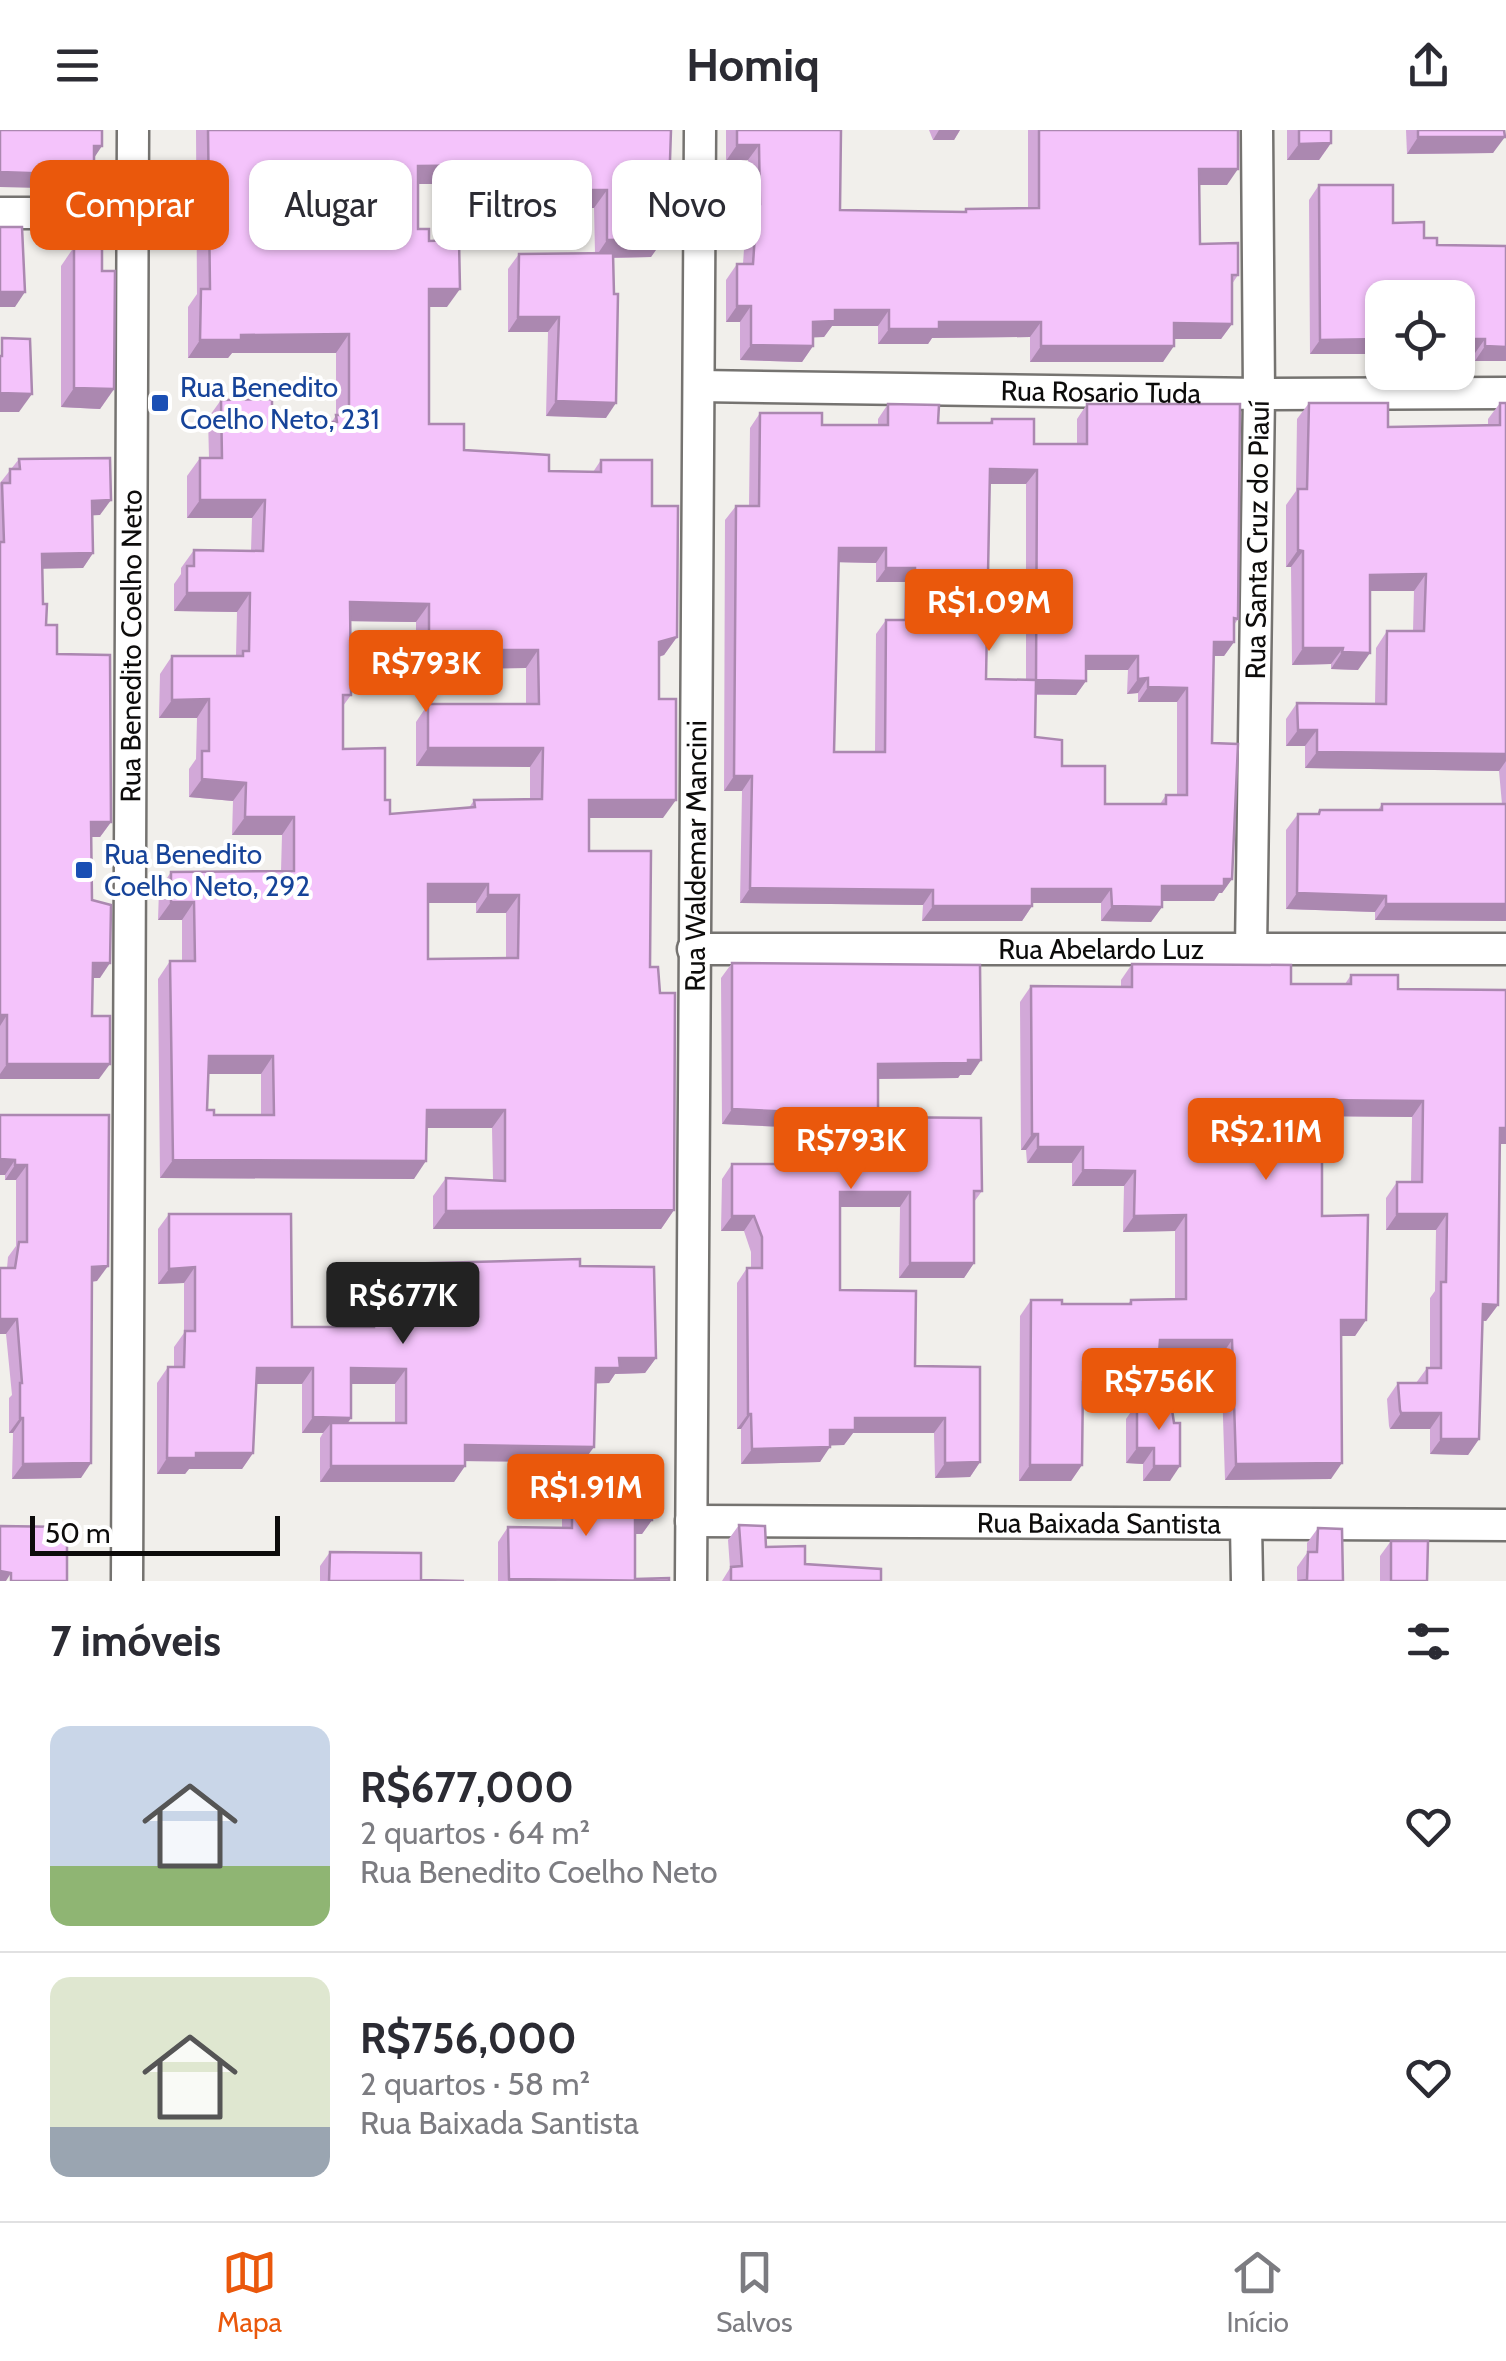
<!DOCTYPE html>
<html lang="pt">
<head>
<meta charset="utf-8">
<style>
	body { margin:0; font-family:Cabin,sans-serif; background:#f2f2f3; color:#2b2b33; height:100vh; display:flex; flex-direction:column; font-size:38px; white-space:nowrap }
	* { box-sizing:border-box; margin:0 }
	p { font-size:32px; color:#7c7c81 }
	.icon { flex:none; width:55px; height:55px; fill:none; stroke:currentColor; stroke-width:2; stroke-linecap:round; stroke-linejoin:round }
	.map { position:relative; height:1451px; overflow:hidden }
	.drawer { display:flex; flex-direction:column; background:#fff; flex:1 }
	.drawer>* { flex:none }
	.top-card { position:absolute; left:30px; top:30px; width:1000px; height:90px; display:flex; gap:20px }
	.controls { position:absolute; left:1365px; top:150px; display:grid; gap:20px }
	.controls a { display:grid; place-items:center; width:110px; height:110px; border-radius:20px; background:#fff; box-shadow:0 2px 8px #0004; font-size:50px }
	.scale { position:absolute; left:30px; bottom:25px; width:250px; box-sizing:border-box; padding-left:10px; border:5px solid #0d0c0b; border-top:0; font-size:28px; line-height:35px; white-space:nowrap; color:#0d0c0b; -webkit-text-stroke:8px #fff; paint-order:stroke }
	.price { position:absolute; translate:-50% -85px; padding:0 22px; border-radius:10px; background:#ea580c; color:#fff; font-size:32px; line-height:65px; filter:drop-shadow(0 2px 5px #0008) }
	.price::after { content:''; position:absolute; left:50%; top:60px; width:30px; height:22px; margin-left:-15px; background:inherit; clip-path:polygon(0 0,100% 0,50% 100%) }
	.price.current { background:#222; color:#fff }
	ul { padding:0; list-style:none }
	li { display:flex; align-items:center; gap:30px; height:250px; padding:0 50px }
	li+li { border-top:2px solid #e1e1e2 }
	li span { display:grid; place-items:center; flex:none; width:280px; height:200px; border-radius:20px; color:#555 }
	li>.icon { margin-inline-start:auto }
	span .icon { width:120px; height:120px; fill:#fffc; stroke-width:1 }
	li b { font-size:42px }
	h2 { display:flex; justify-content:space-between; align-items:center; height:120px; padding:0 50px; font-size:42px }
	.pill { padding:0 35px; border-radius:20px; background:#fff; box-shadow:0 2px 8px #0004; font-size:35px; line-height:90px }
	.pill.current { background:#ea580c; color:#fff }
	header { display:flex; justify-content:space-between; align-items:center; height:130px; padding:0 50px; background:#fff; font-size:45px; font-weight:800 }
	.dock { display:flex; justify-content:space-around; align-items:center; height:140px; border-top:2px solid #e1e1e2; background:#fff; font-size:28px; color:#7c7c81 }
	.dock a { display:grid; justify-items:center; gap:5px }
	.dock .current { color:#ea580c }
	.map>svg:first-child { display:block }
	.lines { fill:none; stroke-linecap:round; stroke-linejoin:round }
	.street-casing { stroke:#757370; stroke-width:35 }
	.street { stroke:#fff; stroke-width:30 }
	.wall { fill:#d2a8d8; fill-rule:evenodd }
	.shaded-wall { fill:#ab88b0 }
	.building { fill:#f4c3fb; stroke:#ab88b0; stroke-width:2.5; fill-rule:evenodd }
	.transit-dot { fill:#1a4fb4; stroke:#fff; stroke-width:4 }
	.labels { text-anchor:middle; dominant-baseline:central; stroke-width:8; stroke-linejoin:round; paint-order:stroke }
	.transit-label { font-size:28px; fill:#164399; stroke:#fff; text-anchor:start }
	.street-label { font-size:28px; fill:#0d0c0b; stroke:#fff }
</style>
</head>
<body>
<header><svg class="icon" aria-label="menu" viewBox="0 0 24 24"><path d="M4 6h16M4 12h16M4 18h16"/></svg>Homiq<svg class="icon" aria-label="share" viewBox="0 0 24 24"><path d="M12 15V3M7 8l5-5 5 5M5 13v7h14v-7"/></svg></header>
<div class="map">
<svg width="1506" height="1451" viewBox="0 0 1506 1451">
	<rect width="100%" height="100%" fill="#f1efeb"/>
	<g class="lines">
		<defs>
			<g id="street">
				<path d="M 0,83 L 133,83"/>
				<path id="s1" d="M 699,256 L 1259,264 L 1506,263"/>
				<path id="s2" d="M 693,819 L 1506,819"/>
				<path id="s3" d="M 1251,820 L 1259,264 L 1257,0"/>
				<path id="s4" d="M 691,1391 L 1506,1395"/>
				<path d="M 1246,1395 L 1247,1451"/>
				<path id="s5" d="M 127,1451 L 133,0"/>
				<path id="s6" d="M 691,1451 L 700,0"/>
			</g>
		</defs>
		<use href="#street" class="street-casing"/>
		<use href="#street" class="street"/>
	</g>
	<g class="wall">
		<path d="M 196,0 L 671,0 L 669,60 L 680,86 L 667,104 L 664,104 L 651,127 L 613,128 L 606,288 L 546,286 L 548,202 L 508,202 L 508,139 L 519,124 L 595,123 L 594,78 L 493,78 L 493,54 L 418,54 L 418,99 L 429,111 L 447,177 L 429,177 L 429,294 L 464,320 L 549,341 L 593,342 L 601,330 L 652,376 L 677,507 L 664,525 L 659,527 L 663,688 L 589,688 L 589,721 L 650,837 L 674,1080 L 661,1099 L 433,1099 L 433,1066 L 446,1048 L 493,1050 L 492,998 L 427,998 L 414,1049 L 160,1048 L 158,849 L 170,831 L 182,831 L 182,790 L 158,790 L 159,760 L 171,742 L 281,741 L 282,705 L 232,705 L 233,671 L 189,667 L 189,639 L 196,629 L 197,588 L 159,588 L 160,544 L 172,526 L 236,526 L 237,482 L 174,481 L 174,454 L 181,444 L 181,438 L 194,420 L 251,421 L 252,388 L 187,388 L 187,346 L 200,328 L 209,328 L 208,288 L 221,270 L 272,292 L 332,292 L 336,285 L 336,223 L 232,223 L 228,228 L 188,228 L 188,177 L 197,164 ZM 350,491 L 416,492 L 416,539 L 526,538 L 526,574 L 428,574 L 416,592 L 416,636 L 530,637 L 530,669 L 474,670 L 469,678 L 390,684 L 385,670 L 343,619 L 343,576 L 351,565 ZM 428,773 L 476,773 L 476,783 L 506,783 L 506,828 L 428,829 ZM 209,944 L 261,944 L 261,985 L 214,985 L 207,980 Z"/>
		<path d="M 726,0 L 841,0 L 840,80 L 964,82 L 966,79 L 1028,78 L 1028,0 L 1238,0 L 1227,55 L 1199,55 L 1200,114 L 1238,145 L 1232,154 L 1232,194 L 1221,209 L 1174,209 L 1163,232 L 1030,232 L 1030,207 L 932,208 L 928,214 L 878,214 L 878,196 L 832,196 L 824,207 L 813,207 L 813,216 L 802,232 L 740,230 L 740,192 L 726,192 L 726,150 L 737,134 L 743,134 L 746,89 L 749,86 L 748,30 L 726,31 Z"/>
		<path d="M 929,0 L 960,0 L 954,10 L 933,10 Z"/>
		<path d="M 1287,0 L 1331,0 L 1331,13 L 1319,30 L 1287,30 Z"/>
		<path d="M 1406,0 L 1504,0 L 1493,23 L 1407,24 Z"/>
		<path d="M 1319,55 L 1437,115 L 1506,116 L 1506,231 L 1475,231 L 1475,223 L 1458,223 L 1458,168 L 1382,168 L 1382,224 L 1310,224 L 1309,70 Z"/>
		<path d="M 74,117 L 102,141 L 114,259 L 100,279 L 61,277 L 61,136 Z"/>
		<path d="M 1309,273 L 1388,297 L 1488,295 L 1488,289 L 1500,273 L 1506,273 L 1506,791 L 1375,790 L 1375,782 L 1286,779 L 1286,700 L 1298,684 L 1317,684 L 1320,680 L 1378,680 L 1382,674 L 1502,674 L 1499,641 L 1305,638 L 1305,616 L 1286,616 L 1286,589 L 1297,573 L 1375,574 L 1376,518 L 1387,501 L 1413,501 L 1414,461 L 1370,461 L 1358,540 L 1331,539 L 1331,534 L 1292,535 L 1291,437 L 1286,437 L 1286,375 L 1296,361 L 1297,289 Z"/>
		<path d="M 888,274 L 938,293 L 989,293 L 992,289 L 1034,314 L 1077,314 L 1077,289 L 1087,274 L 1238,489 L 1234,495 L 1234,512 L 1224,526 L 1213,526 L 1212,613 L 1232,749 L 1222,763 L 1219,763 L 1214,771 L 1162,771 L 1162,777 L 1151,792 L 1101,791 L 1101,773 L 1032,773 L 1032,776 L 1022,791 L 922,791 L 923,775 L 740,773 L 742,661 L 724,661 L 725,390 L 736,376 L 749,376 L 750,298 L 760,283 L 822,295 L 878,295 L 878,289 ZM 990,354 L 1026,354 L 1026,550 L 986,549 ZM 838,432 L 876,433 L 876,452 L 905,452 L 904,490 L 886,490 L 876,504 L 875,622 L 834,622 ZM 1086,540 L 1128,540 L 1127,564 L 1138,563 L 1138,572 L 1177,572 L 1177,665 L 1166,665 L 1160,674 L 1105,674 L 1062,636 L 1035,607 L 1036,565 L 1076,565 L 1086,551 Z"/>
		<path d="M 19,329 L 100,385 L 92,385 L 93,423 L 83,438 L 42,438 L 43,474 L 46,495 L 111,692 L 100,707 L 91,707 L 92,770 L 100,848 L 93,848 L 92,886 L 99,949 L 0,949 L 0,353 Z"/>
		<path d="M 732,833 L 971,945 L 960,945 L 958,948 L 878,949 L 878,987 L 982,1061 L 974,1072 L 974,1133 L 964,1148 L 899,1148 L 900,1077 L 840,1077 L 840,1160 L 915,1236 L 980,1332 L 970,1347 L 935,1348 L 934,1303 L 853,1303 L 844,1315 L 830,1315 L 820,1332 L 741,1334 L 741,1299 L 737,1299 L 737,1153 L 747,1138 L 751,1138 L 751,1122 L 744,1101 L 721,1101 L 722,1049 L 732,1034 L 786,1034 L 786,997 L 722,994 L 721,848 Z"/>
		<path d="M 1132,834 L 1291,854 L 1345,854 L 1351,845 L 1398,859 L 1499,1014 L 1498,1175 L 1486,1191 L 1482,1191 L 1479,1309 L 1468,1325 L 1430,1324 L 1430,1299 L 1390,1299 L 1389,1296 L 1387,1269 L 1398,1253 L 1416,1253 L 1427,1238 L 1430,1238 L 1430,1168 L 1435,1161 L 1436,1100 L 1386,1100 L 1386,1068 L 1397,1052 L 1411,1052 L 1412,987 L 1316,986 L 1316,1031 L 1322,1086 L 1366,1190 L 1355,1206 L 1341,1206 L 1331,1349 L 1225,1350 L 1221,1226 L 1159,1226 L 1157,1251 L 1146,1267 L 1083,1268 L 1082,1335 L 1071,1351 L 1019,1351 L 1020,1186 L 1031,1170 L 1062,1174 L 1128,1174 L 1131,1170 L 1175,1169 L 1175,1101 L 1123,1102 L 1124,1056 L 1072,1056 L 1072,1033 L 1027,1033 L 1026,1020 L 1021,1020 L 1020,872 L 1031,856 L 1121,857 L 1121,850 Z"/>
		<path d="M 0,985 L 97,1151 L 92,1152 L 81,1348 L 12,1349 L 13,1303 L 9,1303 L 9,1268 L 12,1265 L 6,1204 L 0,1204 L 0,1138 L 7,1138 L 8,1127 L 16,1116 L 16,1050 L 5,1050 L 5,1045 L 0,1045 Z"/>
		<path d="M 169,1084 L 292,1197 L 363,1197 L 364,1173 L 375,1157 L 387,1158 L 388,1150 L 398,1134 L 580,1136 L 656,1228 L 645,1243 L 615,1244 L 609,1253 L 595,1253 L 583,1332 L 465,1331 L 465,1336 L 454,1352 L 320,1352 L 320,1308 L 323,1303 L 302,1303 L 302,1254 L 256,1254 L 253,1323 L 242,1339 L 189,1339 L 185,1344 L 157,1344 L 157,1253 L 168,1237 L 174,1237 L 174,1217 L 184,1203 L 184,1153 L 158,1154 L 158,1099 ZM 351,1254 L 395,1254 L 395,1293 L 348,1293 L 351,1288 Z"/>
		<path d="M 1137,1273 L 1174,1293 L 1170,1351 L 1143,1351 L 1143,1334 L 1126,1333 L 1126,1289 Z"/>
		<path d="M 591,1352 L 652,1390 L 642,1404 L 635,1404 L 635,1449 L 669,1451 L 498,1451 L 498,1412 L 508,1397 L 562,1398 L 562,1385 L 572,1370 L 581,1370 L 581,1367 Z"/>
		<path d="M 739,1395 L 766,1417 L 805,1434 L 881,1451 L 722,1451 L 730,1438 L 728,1410 Z"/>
		<path d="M 1318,1398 L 1343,1451 L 1297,1451 L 1297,1437 L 1307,1423 L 1307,1413 Z"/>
		<path d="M 1391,1411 L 1427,1451 L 1380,1451 L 1380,1426 Z"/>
		<path d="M 330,1422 L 421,1450 L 464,1451 L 320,1451 L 320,1436 Z"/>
	</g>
	<g class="shaded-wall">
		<path d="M 939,0 L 960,0 L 954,10 L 933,10 Z"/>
		<path d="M 1418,7 L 1505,7 L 1493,23 L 1407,24 Z"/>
		<path d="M 1331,13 L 1319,30 L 1287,30 L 1299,14 Z"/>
		<path d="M 737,15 L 759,15 L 748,30 L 726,31 Z"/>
		<path d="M 94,16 L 102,16 L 92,31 Z"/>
		<path d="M 94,33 L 78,59 L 0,57 L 0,42 Z"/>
		<path d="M 506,35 L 493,54 L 405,54 L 418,36 Z"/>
		<path d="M 1199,39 L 1238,39 L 1227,55 L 1188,55 Z"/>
		<path d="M 506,60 L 607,60 L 594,78 L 493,78 Z"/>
		<path d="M 664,86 L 680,86 L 667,104 L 651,104 Z"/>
		<path d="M 664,109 L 651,127 L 595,128 L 607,110 Z"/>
		<path d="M 429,159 L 460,159 L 447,177 L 416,177 Z"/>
		<path d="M 0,162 L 25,162 L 15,177 L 0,177 Z"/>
		<path d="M 737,176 L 751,176 L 740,192 L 726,192 Z"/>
		<path d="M 835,180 L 889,180 L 878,196 L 832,196 L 824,207 L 802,208 L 813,192 Z"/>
		<path d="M 518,187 L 559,187 L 548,202 L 508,202 Z"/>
		<path d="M 939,192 L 1041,192 L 1030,207 L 932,208 L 928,214 L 878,214 L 889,199 Z"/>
		<path d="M 1174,193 L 1232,194 L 1221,209 L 1163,209 Z"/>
		<path d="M 349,204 L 336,223 L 232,223 L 228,228 L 188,228 L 200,210 L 241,205 Z"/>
		<path d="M 1382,209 L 1382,224 L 1310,224 L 1320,210 Z"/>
		<path d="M 1458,209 L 1485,209 L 1475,223 L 1458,223 Z"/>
		<path d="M 751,215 L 813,216 L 802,232 L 740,230 Z"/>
		<path d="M 1041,216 L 1174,216 L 1163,232 L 1030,232 Z"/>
		<path d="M 1485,216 L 1506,217 L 1506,231 L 1475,231 Z"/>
		<path d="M 74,258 L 114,259 L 100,279 L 61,277 Z"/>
		<path d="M 0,263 L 32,264 L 19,282 L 0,282 Z"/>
		<path d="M 556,271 L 616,273 L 606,288 L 546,286 Z"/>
		<path d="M 990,339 L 1037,340 L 1026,354 L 980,354 Z"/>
		<path d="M 111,370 L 100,385 L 81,386 L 92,371 Z"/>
		<path d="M 200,370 L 265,370 L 252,388 L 187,388 Z"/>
		<path d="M 839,418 L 886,418 L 876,433 L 828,432 Z"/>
		<path d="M 1298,420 L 1303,421 L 1291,437 L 1286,437 Z"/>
		<path d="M 93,423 L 83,438 L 32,439 L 42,424 Z"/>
		<path d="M 886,438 L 915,438 L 905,452 L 876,452 Z"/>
		<path d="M 1426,444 L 1414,461 L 1358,461 L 1370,445 Z"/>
		<path d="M 187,463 L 250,463 L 237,482 L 174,481 Z"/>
		<path d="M 350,472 L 429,474 L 416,492 L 337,491 Z"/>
		<path d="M 677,507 L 664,525 L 647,530 L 659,512 Z"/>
		<path d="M 1214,512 L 1234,512 L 1224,526 L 1203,526 Z"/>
		<path d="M 1303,518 L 1343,518 L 1331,534 L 1292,535 Z"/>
		<path d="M 429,520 L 538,520 L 526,538 L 416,539 Z"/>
		<path d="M 1342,522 L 1370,523 L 1358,540 L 1331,539 Z"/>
		<path d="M 1086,526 L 1138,526 L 1128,540 L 1076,540 Z"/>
		<path d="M 1148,548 L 1138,563 L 1127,564 L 1138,549 Z"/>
		<path d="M 1036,550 L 1086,551 L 1076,565 L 1026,564 Z"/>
		<path d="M 1148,557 L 1187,558 L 1177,572 L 1138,572 Z"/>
		<path d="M 209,569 L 197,588 L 159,588 L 172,570 Z"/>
		<path d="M 1298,600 L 1317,600 L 1305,616 L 1286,616 Z"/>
		<path d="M 428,618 L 543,618 L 530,637 L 416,636 Z"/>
		<path d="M 1317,622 L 1506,624 L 1506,631 L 1499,641 L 1305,638 Z"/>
		<path d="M 734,646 L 752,646 L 742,661 L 724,661 Z"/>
		<path d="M 202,649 L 246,653 L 233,671 L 189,667 Z"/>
		<path d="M 589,670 L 676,670 L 663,688 L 576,688 Z"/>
		<path d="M 245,687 L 294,687 L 282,705 L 232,705 Z"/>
		<path d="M 91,692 L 111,692 L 100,707 L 80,707 Z"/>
		<path d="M 1224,749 L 1232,749 L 1222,763 L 1219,763 L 1214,771 L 1152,771 L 1162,756 Z"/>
		<path d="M 428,754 L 488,754 L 476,773 L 415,773 Z"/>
		<path d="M 750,758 L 933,760 L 923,775 L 740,773 Z"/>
		<path d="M 1032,759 L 1111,759 L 1101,773 L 1022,773 Z"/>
		<path d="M 1297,763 L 1386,766 L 1375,782 L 1286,779 Z"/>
		<path d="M 488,765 L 519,765 L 506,783 L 476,783 Z"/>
		<path d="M 171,772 L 194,772 L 182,790 L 158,790 Z"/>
		<path d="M 1386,774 L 1506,774 L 1506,791 L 1375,790 Z"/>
		<path d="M 933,776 L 1032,776 L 1022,791 L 922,791 Z"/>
		<path d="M 1112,776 L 1162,777 L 1151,792 L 1101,791 Z"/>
		<path d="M 93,833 L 110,833 L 100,848 L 83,848 Z"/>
		<path d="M 0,885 L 7,885 L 0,896 Z"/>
		<path d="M 209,926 L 273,926 L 261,944 L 197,944 Z"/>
		<path d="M 981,930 L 971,945 L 960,945 L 958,948 L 867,949 L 878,934 Z"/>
		<path d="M 7,934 L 110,934 L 99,949 L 0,949 L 0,944 Z"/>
		<path d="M 1316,970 L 1423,971 L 1412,987 L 1304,986 Z"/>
		<path d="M 732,979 L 796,982 L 786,997 L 722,994 Z"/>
		<path d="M 427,980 L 505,980 L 492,998 L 414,998 Z"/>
		<path d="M 1500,998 L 1506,998 L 1506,1014 L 1488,1014 Z"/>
		<path d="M 1032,1004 L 1038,1004 L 1026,1020 L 1021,1020 Z"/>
		<path d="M 1038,1017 L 1083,1017 L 1072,1033 L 1027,1033 Z"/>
		<path d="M 0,1029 L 15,1030 L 5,1045 L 0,1045 Z"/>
		<path d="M 173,1030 L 426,1031 L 414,1049 L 160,1048 Z"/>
		<path d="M 15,1035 L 27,1035 L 16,1050 L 5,1050 Z"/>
		<path d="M 1083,1040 L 1135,1041 L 1124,1056 L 1072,1056 Z"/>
		<path d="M 840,1062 L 910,1062 L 900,1077 L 829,1077 Z"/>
		<path d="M 674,1080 L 661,1099 L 433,1099 L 446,1081 Z"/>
		<path d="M 1397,1084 L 1447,1084 L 1436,1100 L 1386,1100 Z"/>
		<path d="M 1186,1085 L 1175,1101 L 1123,1102 L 1134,1086 Z"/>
		<path d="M 732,1086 L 754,1086 L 744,1101 L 721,1101 Z"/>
		<path d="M 910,1133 L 974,1133 L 964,1148 L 899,1148 Z"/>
		<path d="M 108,1136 L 97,1151 L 81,1152 L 92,1137 Z"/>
		<path d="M 195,1137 L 184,1153 L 158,1154 L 169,1139 Z"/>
		<path d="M 1483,1174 L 1498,1175 L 1486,1191 L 1472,1190 Z"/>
		<path d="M 0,1189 L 17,1189 L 6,1204 L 0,1204 Z"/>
		<path d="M 1341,1190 L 1366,1190 L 1355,1206 L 1330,1206 Z"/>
		<path d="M 1160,1210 L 1232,1210 L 1221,1226 L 1149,1226 Z"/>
		<path d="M 619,1228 L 656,1228 L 645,1243 L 615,1244 L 609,1253 L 585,1254 L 596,1238 Z"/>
		<path d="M 257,1238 L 313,1238 L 302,1254 L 246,1254 Z"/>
		<path d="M 351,1238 L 406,1239 L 395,1254 L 341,1254 Z"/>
		<path d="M 1157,1251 L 1146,1267 L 1072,1268 L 1083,1252 Z"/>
		<path d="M 1401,1283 L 1441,1283 L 1430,1299 L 1390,1299 Z"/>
		<path d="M 748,1284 L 751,1284 L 741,1299 L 737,1299 Z"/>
		<path d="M 313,1287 L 351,1288 L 340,1303 L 331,1293 L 323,1303 L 302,1303 Z"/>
		<path d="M 20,1288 L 23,1288 L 13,1303 L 9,1303 Z"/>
		<path d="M 855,1288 L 945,1288 L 934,1303 L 853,1303 L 844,1315 L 820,1316 L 830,1300 Z"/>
		<path d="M 1441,1309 L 1479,1309 L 1468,1325 L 1430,1324 Z"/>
		<path d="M 465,1315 L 594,1317 L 583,1332 L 455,1331 Z"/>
		<path d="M 830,1317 L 820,1332 L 741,1334 L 752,1319 Z"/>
		<path d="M 1137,1318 L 1154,1318 L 1143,1334 L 1126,1333 Z"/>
		<path d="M 196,1323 L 253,1323 L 242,1339 L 189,1339 L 185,1344 L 157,1344 L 167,1328 Z"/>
		<path d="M 980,1332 L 970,1347 L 935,1348 L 945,1333 Z"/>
		<path d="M 91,1333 L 81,1348 L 12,1349 L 23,1334 Z"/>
		<path d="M 1342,1333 L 1331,1349 L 1225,1350 L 1236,1334 Z"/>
		<path d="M 1030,1335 L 1082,1335 L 1071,1351 L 1019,1351 Z"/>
		<path d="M 331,1336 L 465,1336 L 454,1352 L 320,1352 Z"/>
		<path d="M 1154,1336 L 1180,1336 L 1170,1351 L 1143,1351 Z"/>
		<path d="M 635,1390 L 652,1390 L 642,1404 L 625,1404 Z"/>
		<path d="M 0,1441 L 11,1443 L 6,1451 L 0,1451 Z"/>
		<path d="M 509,1449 L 558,1449 L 556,1451 L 508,1451 Z"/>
	</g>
	<g class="building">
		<path d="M 0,0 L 102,0 L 102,16 L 94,16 L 94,33 L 88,33 L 88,45 L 0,42 Z"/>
		<path d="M 208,0 L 671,0 L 669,60 L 680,61 L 680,86 L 664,86 L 664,109 L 607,110 L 607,60 L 506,60 L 506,35 L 418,36 L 418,99 L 429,99 L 429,111 L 459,110 L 460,159 L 429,159 L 429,294 L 464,294 L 464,320 L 549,325 L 549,341 L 601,342 L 601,330 L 652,330 L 652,376 L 678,376 L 677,507 L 659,512 L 659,569 L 676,569 L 676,670 L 589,670 L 589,721 L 651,721 L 650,837 L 658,837 L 660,863 L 675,863 L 674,1080 L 446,1081 L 446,1048 L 505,1051 L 505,980 L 427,980 L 426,1031 L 173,1030 L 170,831 L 195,831 L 194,772 L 171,772 L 171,742 L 294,741 L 294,687 L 245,687 L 246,653 L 202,649 L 202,621 L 209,621 L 209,569 L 172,570 L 172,526 L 243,526 L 243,521 L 249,521 L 250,463 L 187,463 L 187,436 L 194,436 L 194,420 L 263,421 L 265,370 L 200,370 L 200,328 L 222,328 L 221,270 L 272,269 L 272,292 L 337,292 L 336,285 L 349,285 L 349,204 L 241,205 L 241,210 L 200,210 L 201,159 L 210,159 ZM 350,472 L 429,474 L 429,520 L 538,520 L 539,574 L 428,574 L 428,618 L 543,618 L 542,669 L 474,670 L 475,677 L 390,684 L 390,670 L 385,670 L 385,618 L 343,619 L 343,565 L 351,565 ZM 428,754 L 488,754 L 488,765 L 519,765 L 518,828 L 428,829 ZM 209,926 L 273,926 L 274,985 L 214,985 L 214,980 L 207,980 Z"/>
		<path d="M 737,0 L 841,0 L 840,80 L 966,82 L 966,79 L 1039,78 L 1039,0 L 1238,0 L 1238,39 L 1199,39 L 1200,114 L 1238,113 L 1238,145 L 1232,145 L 1232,194 L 1174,193 L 1174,216 L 1041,216 L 1041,192 L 939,192 L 939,199 L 889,199 L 889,180 L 835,180 L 835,191 L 813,192 L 813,216 L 751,215 L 751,176 L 737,176 L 737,134 L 753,134 L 757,74 L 760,74 L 759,15 L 737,15 Z"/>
		<path d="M 1299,0 L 1331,0 L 1331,13 L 1299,14 Z"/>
		<path d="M 1418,0 L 1504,0 L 1505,7 L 1418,7 Z"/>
		<path d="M 1319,55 L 1393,55 L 1393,93 L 1424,92 L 1424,108 L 1437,108 L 1437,115 L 1506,116 L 1506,217 L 1485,216 L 1485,209 L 1458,209 L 1458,168 L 1382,168 L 1382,209 L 1320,210 Z"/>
		<path d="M 0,97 L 22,97 L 25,162 L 0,162 Z"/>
		<path d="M 74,117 L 102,117 L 102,141 L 115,141 L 114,259 L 74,258 Z"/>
		<path d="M 613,123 L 614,164 L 618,164 L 616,273 L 556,271 L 559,187 L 518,187 L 519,124 Z"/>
		<path d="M 2,208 L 30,209 L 32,264 L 0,263 L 0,226 L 2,226 Z"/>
		<path d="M 1309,273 L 1388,273 L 1388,297 L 1500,295 L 1500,273 L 1506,273 L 1506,624 L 1317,622 L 1317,600 L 1298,600 L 1297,573 L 1386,574 L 1387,501 L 1424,501 L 1426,444 L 1370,445 L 1370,523 L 1342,522 L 1343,518 L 1303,518 L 1303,421 L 1298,420 L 1298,359 L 1307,359 Z"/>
		<path d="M 888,274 L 939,275 L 938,293 L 992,293 L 992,289 L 1034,289 L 1034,314 L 1087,314 L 1087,274 L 1240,274 L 1238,489 L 1234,488 L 1234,512 L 1214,512 L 1212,613 L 1238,614 L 1232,749 L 1224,749 L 1224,756 L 1162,756 L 1162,777 L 1112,776 L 1111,759 L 1032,759 L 1032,776 L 933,776 L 933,760 L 750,758 L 752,646 L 734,646 L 736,376 L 759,376 L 760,283 L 822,283 L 822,295 L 888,295 ZM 990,339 L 1037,340 L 1036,550 L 1086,551 L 1086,526 L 1138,526 L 1138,549 L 1148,548 L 1148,557 L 1187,558 L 1187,665 L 1166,665 L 1166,674 L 1105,674 L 1105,636 L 1062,636 L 1062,610 L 1035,607 L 1036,550 L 986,549 ZM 839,418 L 886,418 L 886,438 L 915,438 L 914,490 L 886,490 L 885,622 L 834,622 Z"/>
		<path d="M 110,328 L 111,370 L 92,371 L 93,423 L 42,424 L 43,474 L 47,474 L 46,495 L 57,495 L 57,524 L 110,525 L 111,692 L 91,692 L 92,770 L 111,775 L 110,833 L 93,833 L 92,886 L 110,886 L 110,934 L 7,934 L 7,885 L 0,885 L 0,412 L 4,412 L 2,353 L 10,353 L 10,339 L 20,339 L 19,329 Z"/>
		<path d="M 1382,674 L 1506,674 L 1506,774 L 1386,774 L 1386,766 L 1297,763 L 1298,684 L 1319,684 L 1320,680 L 1382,680 Z"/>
		<path d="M 732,833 L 980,835 L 981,930 L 968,930 L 968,933 L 878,934 L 878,987 L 981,988 L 982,1061 L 974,1061 L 974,1133 L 910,1133 L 910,1062 L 840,1062 L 840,1160 L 916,1161 L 915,1236 L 980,1237 L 980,1332 L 945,1333 L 945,1288 L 855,1288 L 855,1300 L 830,1300 L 830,1317 L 752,1319 L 751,1284 L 748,1284 L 747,1138 L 762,1138 L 762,1107 L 754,1086 L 732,1086 L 732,1034 L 796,1034 L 796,982 L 732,979 Z"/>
		<path d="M 1132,834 L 1291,835 L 1291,854 L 1351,854 L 1351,845 L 1398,845 L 1398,859 L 1506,860 L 1506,998 L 1500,998 L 1498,1175 L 1483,1174 L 1479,1309 L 1441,1309 L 1441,1283 L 1401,1283 L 1400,1280 L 1398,1253 L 1427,1253 L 1427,1238 L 1441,1238 L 1441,1152 L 1446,1152 L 1447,1084 L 1397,1084 L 1397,1052 L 1422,1052 L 1423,971 L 1316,970 L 1316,1031 L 1322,1031 L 1322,1086 L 1368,1085 L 1366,1190 L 1341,1190 L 1342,1333 L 1236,1334 L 1232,1210 L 1160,1210 L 1157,1251 L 1083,1252 L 1082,1335 L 1030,1335 L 1031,1170 L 1062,1170 L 1062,1174 L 1131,1174 L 1131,1170 L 1186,1169 L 1186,1085 L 1134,1086 L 1135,1041 L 1083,1040 L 1083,1017 L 1038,1017 L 1038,1004 L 1032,1004 L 1031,856 L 1132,857 Z"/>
		<path d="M 0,985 L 109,985 L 108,1136 L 92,1137 L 91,1333 L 23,1334 L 23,1288 L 20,1288 L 20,1253 L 22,1253 L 17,1189 L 0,1189 L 0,1138 L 15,1138 L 19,1112 L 27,1112 L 27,1035 L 15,1035 L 15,1030 L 0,1029 Z"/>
		<path d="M 169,1084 L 291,1084 L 292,1197 L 374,1197 L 375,1157 L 398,1158 L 398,1134 L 580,1129 L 580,1136 L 654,1137 L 656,1228 L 619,1228 L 620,1238 L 596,1238 L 594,1317 L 465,1315 L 465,1336 L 331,1336 L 331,1293 L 406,1293 L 406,1239 L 351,1238 L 351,1288 L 313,1287 L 313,1238 L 257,1238 L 253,1323 L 196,1323 L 196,1328 L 167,1328 L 168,1237 L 184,1237 L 185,1201 L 195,1201 L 195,1137 L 169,1139 Z"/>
		<path d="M 1137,1273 L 1171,1273 L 1174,1293 L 1180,1293 L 1180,1336 L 1154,1336 L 1154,1318 L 1137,1318 Z"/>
		<path d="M 591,1352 L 652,1353 L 652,1390 L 635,1390 L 635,1449 L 669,1448 L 669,1451 L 509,1449 L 508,1397 L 572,1398 L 572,1370 L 591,1370 Z"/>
		<path d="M 739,1395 L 765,1396 L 766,1417 L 805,1416 L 805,1434 L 881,1439 L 881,1451 L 731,1451 L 731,1437 L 742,1436 Z"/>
		<path d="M 0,1396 L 67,1397 L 67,1451 L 11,1451 L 11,1443 L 0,1441 Z"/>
		<path d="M 1318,1398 L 1342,1399 L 1343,1451 L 1298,1451 L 1307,1450 L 1308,1422 L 1317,1422 Z"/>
		<path d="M 1391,1411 L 1428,1411 L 1427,1451 L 1391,1451 Z"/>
		<path d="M 330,1422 L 421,1423 L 421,1450 L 464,1451 L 329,1451 Z"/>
	</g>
	<g class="transit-dot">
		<rect x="150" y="263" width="20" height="20" rx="5"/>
		<rect x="74" y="730" width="20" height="20" rx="5"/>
	</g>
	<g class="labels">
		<g class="transit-label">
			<text x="180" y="257">Rua Benedito<tspan x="180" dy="32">Coelho Neto, 231</tspan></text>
			<text x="104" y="724">Rua Benedito<tspan x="104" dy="32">Coelho Neto, 292</tspan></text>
		</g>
		<g class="street-label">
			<text stroke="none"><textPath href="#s1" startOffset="402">Rua Rosario Tuda</textPath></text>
			<text stroke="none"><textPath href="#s3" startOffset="410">Rua Santa Cruz do Piauí</textPath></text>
			<text stroke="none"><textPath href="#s5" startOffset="935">Rua Benedito Coelho Neto</textPath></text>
			<text stroke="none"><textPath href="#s6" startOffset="725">Rua Waldemar Mancini</textPath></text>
			<text stroke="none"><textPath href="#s2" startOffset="408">Rua Abelardo Luz</textPath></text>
			<text stroke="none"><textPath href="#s4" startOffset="408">Rua Baixada Santista</textPath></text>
		</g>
	</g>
</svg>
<div class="controls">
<a><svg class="icon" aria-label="locate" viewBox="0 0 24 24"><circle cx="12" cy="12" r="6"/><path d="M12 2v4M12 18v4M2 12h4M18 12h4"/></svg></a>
</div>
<div class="scale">50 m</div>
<b class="price" style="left:989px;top:524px">R$1.09M</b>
<b class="price" style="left:426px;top:585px">R$793K</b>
<b class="price" style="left:1266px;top:1053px">R$2.11M</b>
<b class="price" style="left:851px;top:1062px">R$793K</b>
<b class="price current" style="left:403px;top:1217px">R$677K</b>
<b class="price" style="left:1159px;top:1303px">R$756K</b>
<b class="price" style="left:586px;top:1409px">R$1.91M</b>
<div class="top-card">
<a class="pill current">Comprar</a>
<a class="pill">Alugar</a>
<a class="pill">Filtros</a>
<a class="pill">Novo</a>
</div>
</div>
<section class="drawer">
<h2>7 imóveis<svg class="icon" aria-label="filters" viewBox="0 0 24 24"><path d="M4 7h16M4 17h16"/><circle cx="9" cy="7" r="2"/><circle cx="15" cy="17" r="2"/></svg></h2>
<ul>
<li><span style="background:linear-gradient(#c9d6e8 70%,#8fb573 0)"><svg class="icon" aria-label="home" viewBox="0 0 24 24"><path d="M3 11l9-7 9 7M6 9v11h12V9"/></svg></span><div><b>R$677,000</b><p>2 quartos · 64 m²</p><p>Rua Benedito Coelho Neto</p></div><svg class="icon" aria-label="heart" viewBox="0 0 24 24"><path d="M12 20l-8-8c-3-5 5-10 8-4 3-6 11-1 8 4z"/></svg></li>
<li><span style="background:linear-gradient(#dfe7d0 75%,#9aa5b1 0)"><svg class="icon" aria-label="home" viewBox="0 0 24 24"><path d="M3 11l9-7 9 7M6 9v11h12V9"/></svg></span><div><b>R$756,000</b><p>2 quartos · 58 m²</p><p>Rua Baixada Santista</p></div><svg class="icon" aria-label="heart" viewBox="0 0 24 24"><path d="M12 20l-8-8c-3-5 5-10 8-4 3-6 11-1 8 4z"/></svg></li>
</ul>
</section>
<nav class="dock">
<a class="current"><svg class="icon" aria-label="map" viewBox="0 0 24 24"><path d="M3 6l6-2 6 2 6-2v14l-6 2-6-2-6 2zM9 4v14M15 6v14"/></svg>Mapa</a>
<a><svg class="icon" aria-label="saved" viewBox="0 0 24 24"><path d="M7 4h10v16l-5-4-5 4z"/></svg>Salvos</a>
<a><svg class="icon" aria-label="home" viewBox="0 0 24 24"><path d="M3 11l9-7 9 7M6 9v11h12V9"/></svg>Início</a>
</nav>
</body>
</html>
